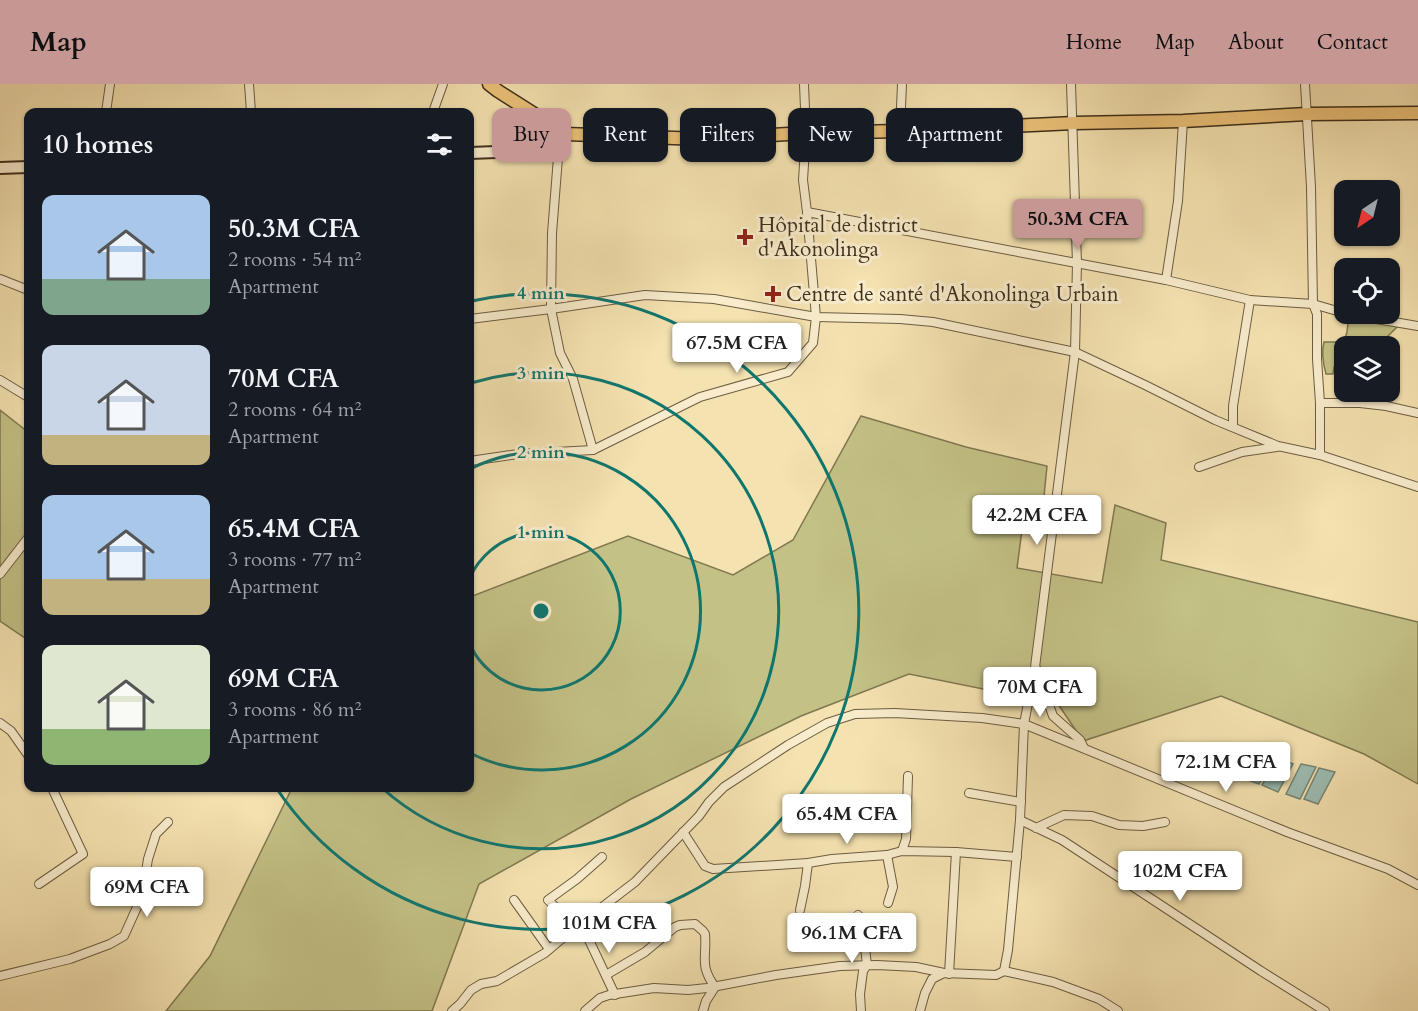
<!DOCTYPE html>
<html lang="en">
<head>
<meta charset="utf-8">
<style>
	body { margin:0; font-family:Cardo,serif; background:#20242c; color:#f1f3f6; height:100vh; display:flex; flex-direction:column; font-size:22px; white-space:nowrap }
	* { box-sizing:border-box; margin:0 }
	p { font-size:20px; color:#9ea1a6 }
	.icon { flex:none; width:33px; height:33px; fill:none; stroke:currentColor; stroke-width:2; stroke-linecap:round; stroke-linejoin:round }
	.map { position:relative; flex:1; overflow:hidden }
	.drawer { position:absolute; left:24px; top:24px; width:450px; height:684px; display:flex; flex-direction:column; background:#171b24; border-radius:12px; box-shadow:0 2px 4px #0004 }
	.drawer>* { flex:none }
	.top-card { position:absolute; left:492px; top:24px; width:570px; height:54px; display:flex; gap:12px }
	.needle { width:39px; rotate:215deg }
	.tools { position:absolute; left:1334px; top:96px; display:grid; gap:12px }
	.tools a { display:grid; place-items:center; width:66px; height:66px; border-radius:12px; background:#171b24; box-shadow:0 2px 4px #0004; font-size:30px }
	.price { position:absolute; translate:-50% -51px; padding:0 14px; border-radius:6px; background:#fff; color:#222; font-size:20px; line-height:39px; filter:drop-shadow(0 2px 3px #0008) }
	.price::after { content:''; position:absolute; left:50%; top:36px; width:18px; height:14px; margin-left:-9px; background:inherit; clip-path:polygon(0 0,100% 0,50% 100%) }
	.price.on { background:#c59692; color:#111 }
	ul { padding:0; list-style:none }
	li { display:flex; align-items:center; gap:18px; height:150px; padding:0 18px }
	li span { display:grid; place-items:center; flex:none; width:168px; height:120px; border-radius:12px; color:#555 }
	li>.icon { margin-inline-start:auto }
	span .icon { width:72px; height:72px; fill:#fffc; stroke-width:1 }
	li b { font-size:26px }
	h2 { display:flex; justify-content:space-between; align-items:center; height:72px; padding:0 18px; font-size:26px }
	.chip { padding:0 21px; border-radius:12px; background:#171b24; box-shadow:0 2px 4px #0004; font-size:21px; line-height:54px }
	.chip.on { background:#c59692; color:#111 }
	header { display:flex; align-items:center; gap:36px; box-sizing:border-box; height:84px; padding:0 30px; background:#c59692; color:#111 }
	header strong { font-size:28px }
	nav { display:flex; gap:33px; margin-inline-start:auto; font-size:21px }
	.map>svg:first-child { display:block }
	.green { fill:#c3c186; stroke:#807851; stroke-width:1.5 }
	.water { fill:#9dbdb2; stroke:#778476; stroke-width:1.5 }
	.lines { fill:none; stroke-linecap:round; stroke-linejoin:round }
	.shore { stroke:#6e7667; stroke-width:1.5 }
	.street-casing { stroke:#6c5c41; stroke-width:10 }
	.secondary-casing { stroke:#3e2f1c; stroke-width:14 }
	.primary-casing { stroke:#3e2f1c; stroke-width:15 }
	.street { stroke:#f8eccc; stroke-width:8 }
	.secondary { stroke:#f8eccc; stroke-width:10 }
	.primary { stroke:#eac178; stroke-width:12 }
	.ring { fill:none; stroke:#0f766e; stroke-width:3 }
	.poi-dot { fill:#8f2418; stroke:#f8eccc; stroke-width:2 }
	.labels { text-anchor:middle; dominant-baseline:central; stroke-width:6; stroke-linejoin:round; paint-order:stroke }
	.poi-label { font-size:21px; fill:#3e2f1c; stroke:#f8eccc; text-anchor:start }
	.centre { fill:#0f766e; stroke:#f8eccc; stroke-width:3 }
	.ring-label { font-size:18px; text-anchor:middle; font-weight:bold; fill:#0f766e; stroke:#f8eccc; stroke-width:6; stroke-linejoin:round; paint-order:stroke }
</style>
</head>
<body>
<header>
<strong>Map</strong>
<nav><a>Home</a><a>Map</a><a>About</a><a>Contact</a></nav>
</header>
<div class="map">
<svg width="1418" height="927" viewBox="0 0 1418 927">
	<rect width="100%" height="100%" fill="#f4e2b0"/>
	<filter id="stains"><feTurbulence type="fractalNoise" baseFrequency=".00333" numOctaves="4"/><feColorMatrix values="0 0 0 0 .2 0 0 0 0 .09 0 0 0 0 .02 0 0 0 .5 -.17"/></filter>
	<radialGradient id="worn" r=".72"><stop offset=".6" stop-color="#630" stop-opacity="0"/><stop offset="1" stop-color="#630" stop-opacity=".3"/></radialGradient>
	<g class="green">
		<path d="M 1349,230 L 1401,239 L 1387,253 L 1387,262 L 1344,262 L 1344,276 L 1338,277 L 1334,283 L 1333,290 L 1326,290 C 1323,279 1321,269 1324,258 L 1344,258 L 1347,248 Z"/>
		<path d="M 0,326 L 28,348 L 28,556 L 0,537 Z"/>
		<path d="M 861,332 L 966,363 L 1047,382 L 1042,432 L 1024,431 L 1017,484 L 1102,499 L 1115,421 L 1166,439 L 1161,476 L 1418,538 L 1418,700 L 1364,670 L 1221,612 L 1083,657 L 1058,620 L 909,590 L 801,632 L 631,715 L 479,800 L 432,927 L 166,927 L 210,872 L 292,704 L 470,704 L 470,513 L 628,452 L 733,491 L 793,456 Z"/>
	</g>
	<g class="water">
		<path d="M 1237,662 L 1254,668 L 1240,693 L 1224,686 Z"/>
		<path d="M 1257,668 L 1273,673 L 1259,700 L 1243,694 Z"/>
		<path d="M 1278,674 L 1293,680 L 1278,708 L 1262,701 Z"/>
		<path d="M 1301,680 L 1316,683 L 1300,715 L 1286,710 Z"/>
		<path d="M 1319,684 L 1335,688 L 1318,720 L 1304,715 Z"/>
	</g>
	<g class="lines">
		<path class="shore" d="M 1241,670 L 1253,675 L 1259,675 L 1263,677 L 1263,679 L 1257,691 L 1251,690 L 1245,685 L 1238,685 L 1234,683 C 1233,679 1237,672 1241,670 Z"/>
		<defs>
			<g id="street">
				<path d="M 249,0 L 251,28"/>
				<path d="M 1305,0 L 1311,103 L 1313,220 L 1317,230 L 1317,275 L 1320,319 L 1320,371"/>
				<path d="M 106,28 L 110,0"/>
				<path d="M 433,28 L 443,0"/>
				<path d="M 900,47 L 902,0"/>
				<path d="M 559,61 L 552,149 L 551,225 L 560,269 L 573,295 L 593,366"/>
				<path d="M 807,128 L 1166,196 L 1250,216 L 1313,220 L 1344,229"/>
				<path d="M 0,195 L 28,206"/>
				<path d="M 1166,196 L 1178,117 L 1183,37"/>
				<path d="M 1347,230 L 1418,242"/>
				<path d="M 470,235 L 551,225 L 645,211 L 714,215 L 816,233 L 900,235 L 933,238 L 1075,268 L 1145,301 L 1215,336 L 1278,362 L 1320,371 L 1418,403"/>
				<path d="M 0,296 L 28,313"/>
				<path d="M 1320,319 L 1360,319 L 1386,322 L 1418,329"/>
				<path d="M 1233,343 L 1233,322 L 1250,216"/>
				<path d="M 470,377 L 518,370 L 593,366 L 700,313 L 788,288 L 813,259 L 816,233 L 807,128 L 803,96 L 806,49 L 804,0"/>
				<path d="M 1199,383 L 1242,368 L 1277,363"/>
				<path d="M 0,490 L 28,454"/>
				<path d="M 1036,584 L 1053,632 L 1080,656 L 1084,664"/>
				<path d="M 0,639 L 11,647 L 28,671"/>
				<path d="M 969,709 L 1021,718"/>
				<path d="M 1020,736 L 1062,756 L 1261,887 L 1325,927"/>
				<path d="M 1036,744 L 1064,731 L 1092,732 L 1119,741 L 1143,742 L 1165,738"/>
				<path d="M 683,748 L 705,782 L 713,785 L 808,779 L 832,775 L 887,771 L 902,767 L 956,768 L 1017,773"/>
				<path d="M 902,767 L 906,755 L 908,692"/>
				<path d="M 887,771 L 893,803 L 888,819"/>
				<path d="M 39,800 L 83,770 L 52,704"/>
				<path d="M 514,816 L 549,865"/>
				<path d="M 800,826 L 805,802 L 808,779"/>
				<path d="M 858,831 L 864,855 L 867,881 L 863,887 L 860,910 L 861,927"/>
				<path d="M 581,839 L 615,911"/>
				<path d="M 576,843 L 548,816 L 577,795 L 602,773"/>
				<path d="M 1004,887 L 1008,866 L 1020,736 L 1024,640 L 1035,583 L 1075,268 L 1077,179 L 1071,0"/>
				<path d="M 949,890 L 956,768"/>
				<path d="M 606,891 L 645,868 L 675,843 L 680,841 L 695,840 L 703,847 L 705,850 C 707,874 699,881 715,903 L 706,917 L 703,927"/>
				<path d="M 0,892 L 70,875 L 110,860 L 124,852 L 142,812 L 148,775 L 156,750 L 168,738"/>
				<path d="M 452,927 L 460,920 L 471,906 L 481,900 L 497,897 L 545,869 L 571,847 L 635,798 L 699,732 L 709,718 L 724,703 L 788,661 L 827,639 L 855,630 L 895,629 L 982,634 L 1024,640 L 1287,748 L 1388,785 L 1418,801"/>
				<path d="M 585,927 L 600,914 L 609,911 L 654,904 L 688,906 L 707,904 L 776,891 L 840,882 L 877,881 L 916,883 L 944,889"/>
				<path d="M 920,927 L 925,909 L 932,895 L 944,889 L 996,891 L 1004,887 L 1053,898 L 1099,915 L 1118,927"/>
			</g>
			<g id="secondary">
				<path d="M 470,69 L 549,66 L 559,61 L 566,50"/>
				<path d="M 0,84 L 28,83"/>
			</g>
			<path id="primary" d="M 489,0 L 498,7 L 566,50 L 701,55 L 806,49 L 900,47 L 1074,39 L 1183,37 L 1307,30 L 1418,29"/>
		</defs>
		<use href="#street" class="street-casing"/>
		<use href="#secondary" class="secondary-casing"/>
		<use href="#primary" class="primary-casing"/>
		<use href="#street" class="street"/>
		<use href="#secondary" class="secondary"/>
		<use href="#primary" class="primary"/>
	</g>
	<g class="ring">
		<path d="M470 493A79 79 0 1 1 470 561"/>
		<path d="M470 385A159 159 0 1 1 470 669"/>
		<path d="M471 299A238 238 0 1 1 382 704"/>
		<path d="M472 217A318 318 0 1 1 277 705"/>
	</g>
	<g class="poi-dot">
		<path d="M742 144h6v6h6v6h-6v6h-6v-6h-6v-6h6z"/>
		<path d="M770 201h6v6h6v6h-6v6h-6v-6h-6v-6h6z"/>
	</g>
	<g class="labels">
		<g class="poi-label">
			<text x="758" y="141">Hôpital de district<tspan x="758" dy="24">d'Akonolinga</tspan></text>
			<text x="786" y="210">Centre de santé d'Akonolinga Urbain</text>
		</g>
	</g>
	<circle cx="541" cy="527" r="9" class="centre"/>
	<g class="ring-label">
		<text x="541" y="215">4 min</text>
		<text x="541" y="295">3 min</text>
		<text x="541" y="374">2 min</text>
		<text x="541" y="454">1 min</text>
	</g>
	<rect width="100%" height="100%" filter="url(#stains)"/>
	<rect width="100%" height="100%" fill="url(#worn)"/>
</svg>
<div class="tools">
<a><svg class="needle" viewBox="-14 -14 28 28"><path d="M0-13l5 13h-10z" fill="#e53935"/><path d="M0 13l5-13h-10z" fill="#9ea1a6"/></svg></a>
<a><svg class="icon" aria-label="locate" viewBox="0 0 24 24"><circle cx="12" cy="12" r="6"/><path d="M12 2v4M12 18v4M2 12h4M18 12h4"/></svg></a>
<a><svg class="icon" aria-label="layers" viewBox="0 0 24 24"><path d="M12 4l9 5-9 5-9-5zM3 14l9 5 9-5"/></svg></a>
</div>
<b class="price on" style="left:1078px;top:166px">50.3M CFA</b>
<b class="price" style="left:737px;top:290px">67.5M CFA</b>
<b class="price" style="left:1037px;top:462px">42.2M CFA</b>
<b class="price" style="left:1040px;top:634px">70M CFA</b>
<b class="price" style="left:1226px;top:709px">72.1M CFA</b>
<b class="price" style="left:847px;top:761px">65.4M CFA</b>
<b class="price" style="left:1180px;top:818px">102M CFA</b>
<b class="price" style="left:147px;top:834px">69M CFA</b>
<b class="price" style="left:609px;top:870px">101M CFA</b>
<b class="price" style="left:852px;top:880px">96.1M CFA</b>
<div class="top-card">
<a class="chip on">Buy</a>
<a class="chip">Rent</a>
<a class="chip">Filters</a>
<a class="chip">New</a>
<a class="chip">Apartment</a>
</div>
<section class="drawer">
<h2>10 homes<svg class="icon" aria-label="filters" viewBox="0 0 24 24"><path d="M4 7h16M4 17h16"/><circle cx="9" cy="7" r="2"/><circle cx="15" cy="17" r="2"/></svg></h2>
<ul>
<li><span style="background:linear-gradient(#a9c7e8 70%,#7fa58c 0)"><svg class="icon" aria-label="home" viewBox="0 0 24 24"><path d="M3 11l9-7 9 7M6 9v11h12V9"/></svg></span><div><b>50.3M CFA</b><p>2 rooms · 54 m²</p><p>Apartment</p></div></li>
<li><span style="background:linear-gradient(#c9d6e8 75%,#c2b280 0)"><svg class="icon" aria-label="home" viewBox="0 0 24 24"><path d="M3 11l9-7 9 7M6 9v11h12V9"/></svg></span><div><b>70M CFA</b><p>2 rooms · 64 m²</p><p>Apartment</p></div></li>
<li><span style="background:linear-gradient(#a9c7e8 70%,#c2b280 0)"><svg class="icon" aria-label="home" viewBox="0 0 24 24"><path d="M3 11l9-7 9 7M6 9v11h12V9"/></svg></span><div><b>65.4M CFA</b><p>3 rooms · 77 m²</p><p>Apartment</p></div></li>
<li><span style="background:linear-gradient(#dfe7d0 70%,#8fb573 0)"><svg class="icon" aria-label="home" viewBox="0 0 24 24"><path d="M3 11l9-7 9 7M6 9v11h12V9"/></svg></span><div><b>69M CFA</b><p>3 rooms · 86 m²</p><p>Apartment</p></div></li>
</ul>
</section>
</div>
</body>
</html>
